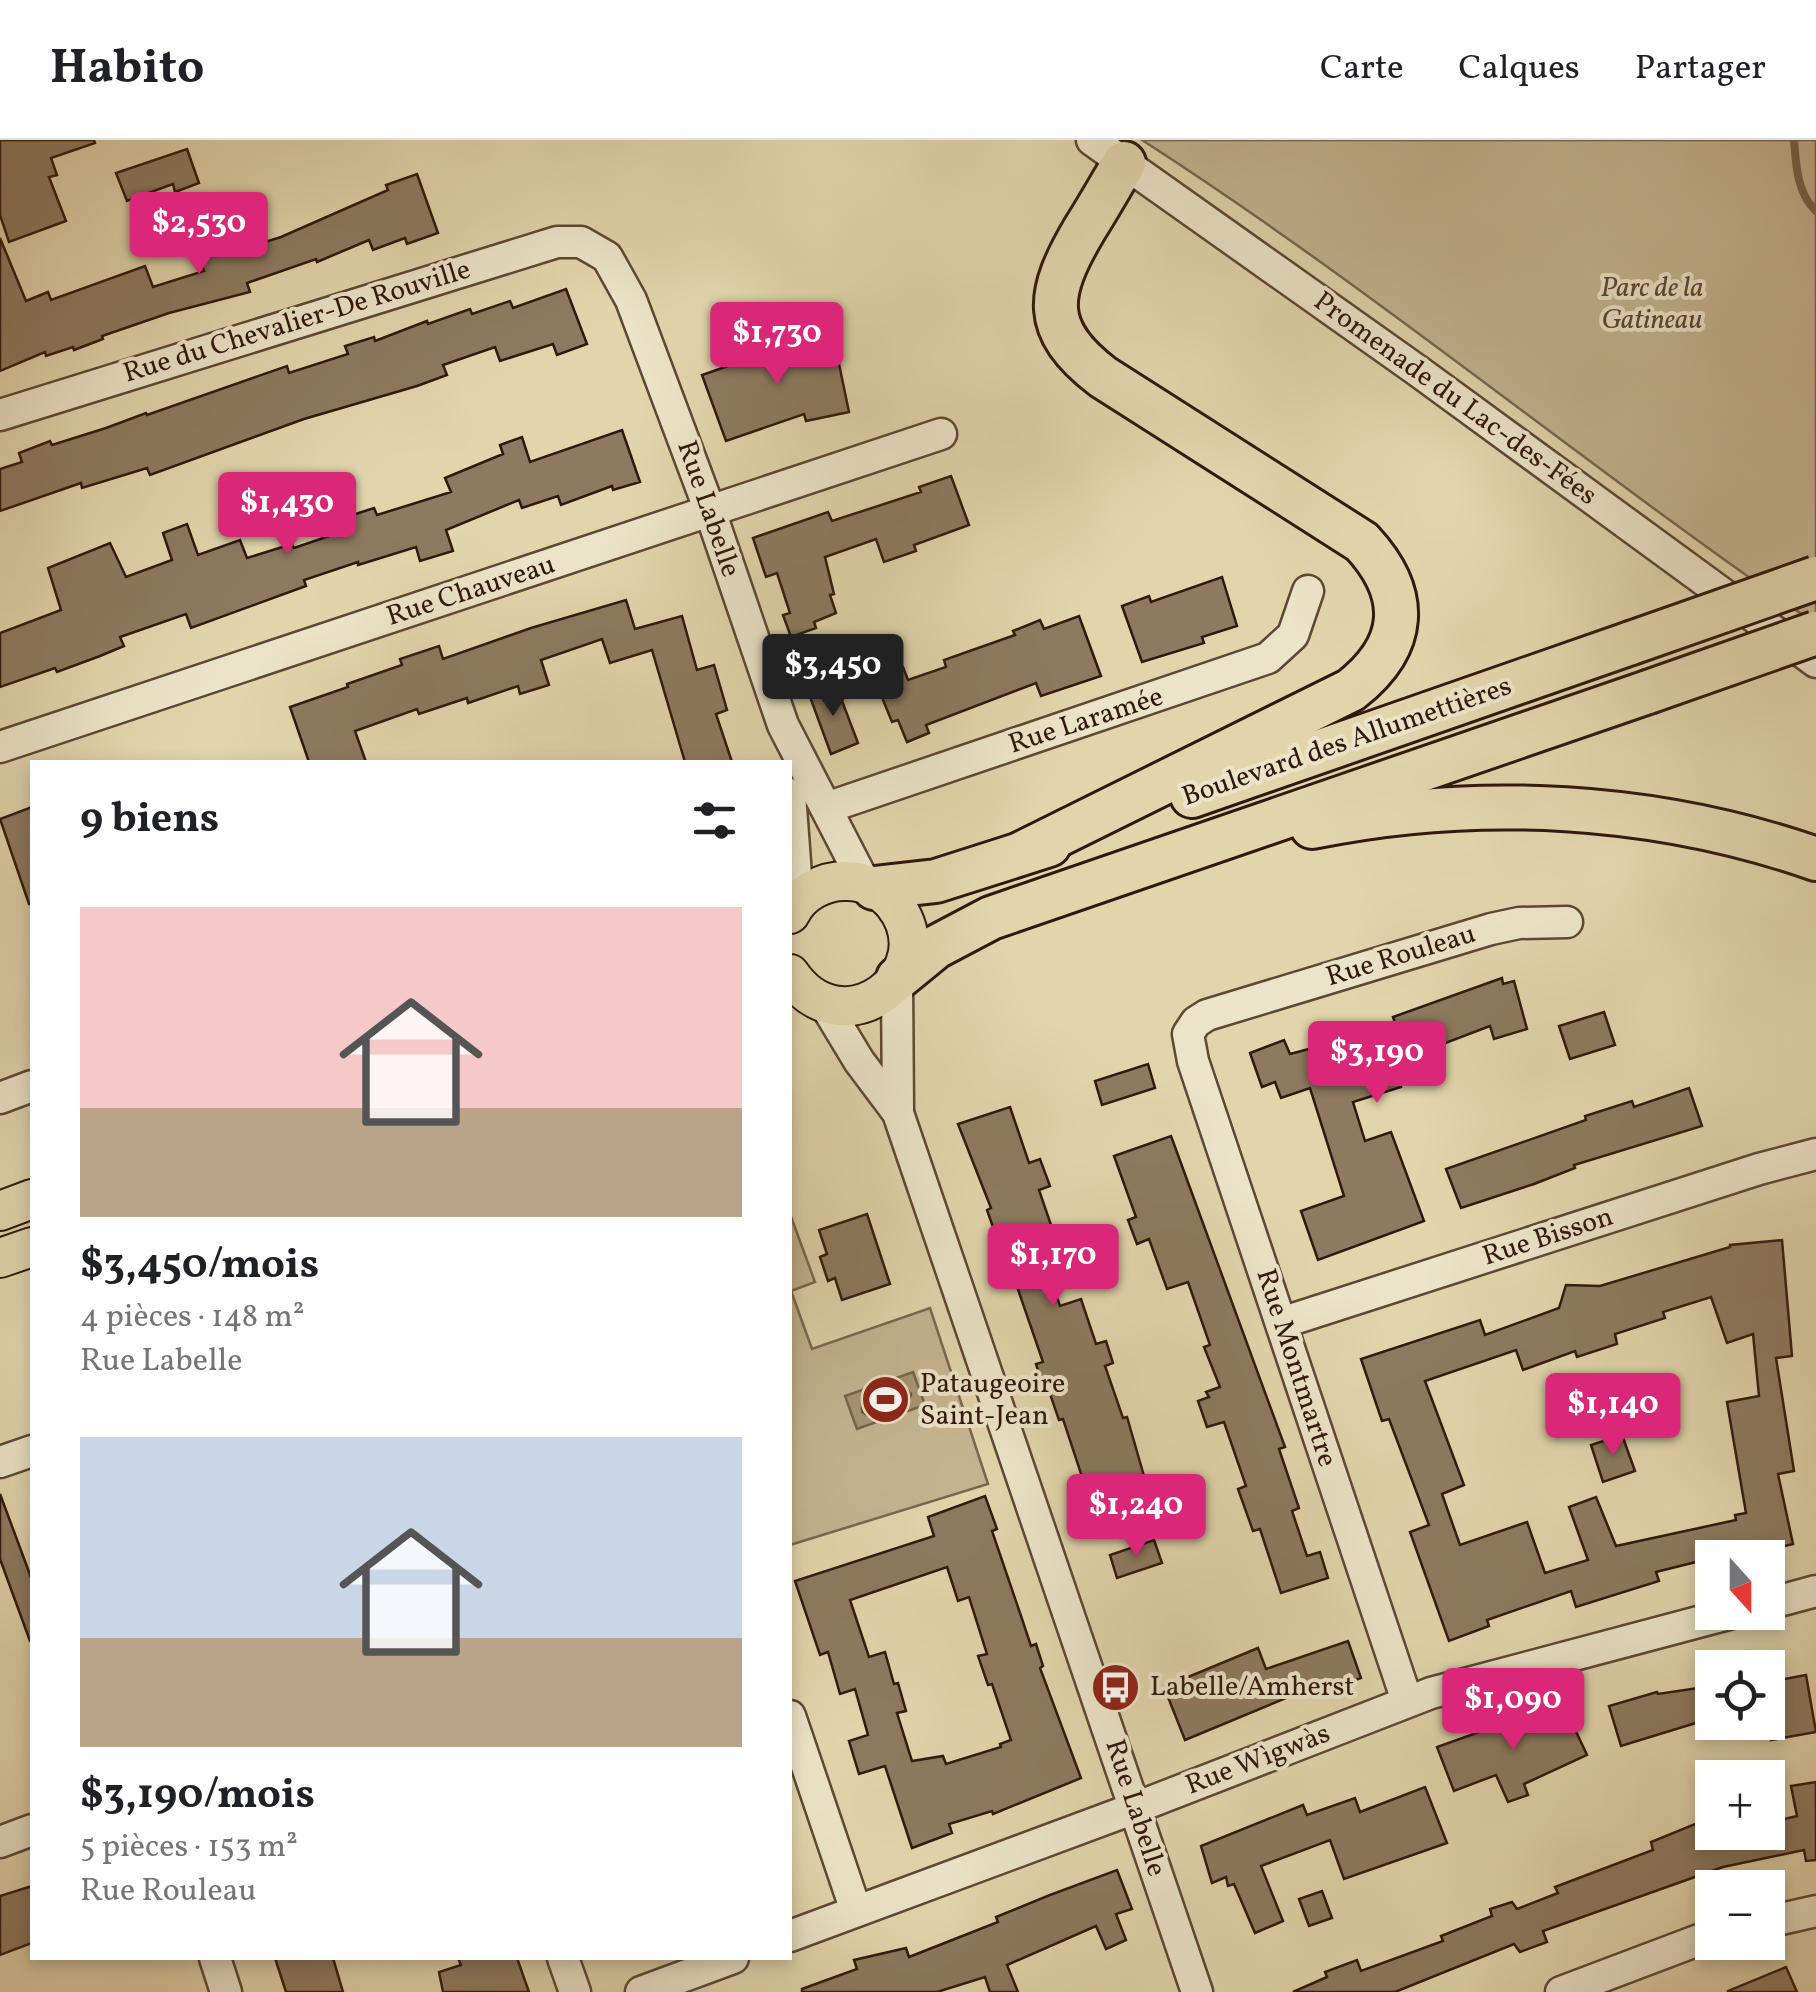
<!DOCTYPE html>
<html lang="fr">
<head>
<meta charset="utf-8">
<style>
	body { margin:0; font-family:Vollkorn,serif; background:#f2f2f2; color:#202124; height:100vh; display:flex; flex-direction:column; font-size:38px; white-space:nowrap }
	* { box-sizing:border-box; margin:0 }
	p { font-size:32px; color:#757577 }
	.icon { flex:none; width:55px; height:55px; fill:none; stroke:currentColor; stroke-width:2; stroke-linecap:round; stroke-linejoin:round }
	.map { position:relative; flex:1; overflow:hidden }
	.side { position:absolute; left:30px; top:620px; width:762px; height:1200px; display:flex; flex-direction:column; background:#fff; border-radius:0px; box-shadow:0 5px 15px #0003 }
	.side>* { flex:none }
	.needle { width:65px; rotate:159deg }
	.fabs { position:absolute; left:1695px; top:1400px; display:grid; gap:20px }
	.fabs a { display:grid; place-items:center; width:90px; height:90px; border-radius:0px; background:#fff; box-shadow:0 5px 15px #0003; font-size:50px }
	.price { position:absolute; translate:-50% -85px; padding:0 22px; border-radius:10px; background:#db2777; color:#fff; font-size:32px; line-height:65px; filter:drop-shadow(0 2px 5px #0008) }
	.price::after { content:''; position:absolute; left:50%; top:60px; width:30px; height:22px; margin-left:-15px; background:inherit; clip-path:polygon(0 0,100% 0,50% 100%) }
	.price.on { background:#222; color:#fff }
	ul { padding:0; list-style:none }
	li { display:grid; align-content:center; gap:20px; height:530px; padding:0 50px }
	li span { display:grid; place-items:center; height:310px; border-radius:0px; color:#555 }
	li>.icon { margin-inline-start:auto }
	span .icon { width:180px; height:180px; fill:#fffc; stroke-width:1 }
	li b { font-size:42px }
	h2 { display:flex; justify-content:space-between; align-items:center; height:120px; padding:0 50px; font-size:42px }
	header { display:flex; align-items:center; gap:60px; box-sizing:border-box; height:140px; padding:0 50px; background:#fff; border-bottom:2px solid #e0e0e0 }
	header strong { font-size:48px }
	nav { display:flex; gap:55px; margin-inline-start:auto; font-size:35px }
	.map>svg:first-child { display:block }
	.green { fill:#c4b591; stroke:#7a6650; stroke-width:2.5 }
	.water { fill:#a69576; stroke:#77634c; stroke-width:2.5 }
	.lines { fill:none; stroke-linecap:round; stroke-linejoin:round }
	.shore { stroke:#6c5642; stroke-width:2.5 }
	.stream { stroke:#77634c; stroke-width:8 }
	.building { fill:#8d7a60; stroke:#31180e; stroke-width:2.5; fill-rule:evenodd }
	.minor-casing { stroke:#5d4736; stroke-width:35 }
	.major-casing { stroke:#31180e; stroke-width:42 }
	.highway-casing { stroke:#31180e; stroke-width:48 }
	.minor { stroke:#ece4c9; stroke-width:30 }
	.major { stroke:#e2d5ac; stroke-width:38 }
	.highway { stroke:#e2d5ac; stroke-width:42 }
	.highway-bridge-casing { stroke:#31180e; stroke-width:48; stroke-linecap:butt }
	.highway-bridge { stroke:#e2d5ac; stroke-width:42 }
	.labels { text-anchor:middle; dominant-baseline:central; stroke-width:8; stroke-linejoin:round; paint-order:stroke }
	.park-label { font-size:28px; font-style:italic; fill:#5d4735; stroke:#ece4c9 }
	.street-label { font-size:28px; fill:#31180e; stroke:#ece4c9 }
	.poi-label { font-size:28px; fill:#31180e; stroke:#ece4c9; text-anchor:start }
</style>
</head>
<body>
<header>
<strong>Habito</strong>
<nav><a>Carte</a><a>Calques</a><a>Partager</a></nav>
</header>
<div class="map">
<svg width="1816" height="1852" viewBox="0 0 1816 1852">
	<rect width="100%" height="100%" fill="#e2d5ac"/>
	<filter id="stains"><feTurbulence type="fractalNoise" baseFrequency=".002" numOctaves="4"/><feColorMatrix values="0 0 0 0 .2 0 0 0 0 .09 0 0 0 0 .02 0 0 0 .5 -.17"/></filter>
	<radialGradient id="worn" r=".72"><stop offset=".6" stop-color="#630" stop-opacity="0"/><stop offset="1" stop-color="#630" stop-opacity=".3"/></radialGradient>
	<g class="green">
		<path d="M 1142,0 L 1816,0 L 1816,484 C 1588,328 1375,150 1142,0 Z"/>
		<path d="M 790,1074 L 815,1142 L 791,1151 L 812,1209 L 930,1168 L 988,1344 L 790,1405 Z"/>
	</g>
	<path class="water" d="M 913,1232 L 925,1265 L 857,1289 L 845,1256 Z"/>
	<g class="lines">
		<path class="shore" d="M 904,1246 L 911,1254 L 909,1260 L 867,1275 L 862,1272 L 862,1261 Z"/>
		<path class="stream" d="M 1794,0 C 1796,25 1797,53 1816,71"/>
	</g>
	<g class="building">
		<path d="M 0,0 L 94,0 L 95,3 L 51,18 L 57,35 L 49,37 L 66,81 L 9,102 L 0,75 Z"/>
		<path d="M 187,9 L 199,43 L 175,52 L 173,44 L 127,61 L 116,33 Z"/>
		<path d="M 417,34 L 438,93 L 407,104 L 405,98 L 373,110 L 369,100 L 317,122 L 316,119 L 247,143 L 250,152 L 169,173 L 102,196 L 103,199 L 74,210 L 73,207 L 46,216 L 45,212 L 0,231 L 0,98 L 26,161 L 48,152 L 51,160 L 145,126 L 153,147 L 204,131 L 198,111 L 229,102 L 233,112 L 281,97 L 388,50 L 386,45 Z"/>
		<path d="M 566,149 L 587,204 L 557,215 L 553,204 L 500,221 L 495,207 L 443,225 L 447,235 L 417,246 L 304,279 L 150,335 L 147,328 L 82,348 L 81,343 L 0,371 L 0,329 L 22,322 L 19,313 L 50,301 L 52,305 L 106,288 L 146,273 L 147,275 L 287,226 L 289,233 L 348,214 L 345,206 L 374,197 L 375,201 L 427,181 L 428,184 L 470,169 L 472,174 L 510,161 L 513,168 Z"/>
		<path d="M 778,191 L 784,209 L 830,200 L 834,221 L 838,219 L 849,272 L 806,281 L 804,274 L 726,301 L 702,235 L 757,216 L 751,200 Z"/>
		<path d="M 622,290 L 640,342 L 613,350 L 612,346 L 561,365 L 558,356 L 522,368 L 519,360 L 446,390 L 453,411 L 420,421 L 416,407 L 358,425 L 358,422 L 304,440 L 306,446 L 191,488 L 186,474 L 120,497 L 124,506 L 100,516 L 57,532 L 55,528 L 0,547 L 0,493 L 61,470 L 48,428 L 110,403 L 126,437 L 172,420 L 163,393 L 187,384 L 198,415 L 240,400 L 247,418 L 292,404 L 294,408 L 347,390 L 343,378 L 374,368 L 377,375 L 451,352 L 445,338 L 503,314 L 500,305 L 522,297 L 530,322 Z"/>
		<path d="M 951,336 L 969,385 L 914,405 L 916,411 L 884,422 L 876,399 L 825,417 L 834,454 L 830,455 L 836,473 L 814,482 L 816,488 L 791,497 L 783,475 L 790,473 L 777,433 L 766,437 L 753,398 L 828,372 L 832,381 L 921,352 L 919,347 Z"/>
		<path d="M 1222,437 L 1237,486 L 1202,497 L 1204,503 L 1142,522 L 1122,466 L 1149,456 L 1151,462 Z"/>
		<path d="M 626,460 L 635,489 L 682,476 L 697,530 L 714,525 L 727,570 L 716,574 L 732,622 L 685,622 L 652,510 L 610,523 L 602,499 L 541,520 L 549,545 L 520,554 L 518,546 L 468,563 L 467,558 L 419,574 L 417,569 L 355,591 L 366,622 L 309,622 L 290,567 L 348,547 L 347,544 L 402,525 L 400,519 L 439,506 L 443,519 L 531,488 Z"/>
		<path d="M 1079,476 L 1101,536 L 1041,556 L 1036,543 L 926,585 L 929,593 L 907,602 L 898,580 L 892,582 L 874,538 L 903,527 L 908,540 L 946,527 L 944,520 L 1015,495 L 1013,491 L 1040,480 L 1044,489 Z"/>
		<path d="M 836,545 L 858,603 L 831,614 L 809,554 Z"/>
		<path d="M 32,667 L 32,764 L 29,764 L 0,679 Z"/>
		<path d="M 1502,838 L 1503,844 L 1514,841 L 1527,889 L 1494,899 L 1490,886 L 1440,905 L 1437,907 L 1440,920 L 1397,934 L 1401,947 L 1353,962 L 1365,1001 L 1391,992 L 1424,1081 L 1318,1120 L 1301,1071 L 1344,1056 L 1310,948 L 1281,958 L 1275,942 L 1262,947 L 1250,913 L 1284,900 L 1290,914 L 1396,886 L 1393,877 Z"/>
		<path d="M 1604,872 L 1615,905 L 1570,919 L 1559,886 Z"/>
		<path d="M 1148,924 L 1155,948 L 1102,965 L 1095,941 Z"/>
		<path d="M 1689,948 L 1702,986 L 1574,1025 L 1575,1028 L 1534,1044 L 1461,1068 L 1446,1029 L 1586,980 L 1585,976 L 1632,961 L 1634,967 Z"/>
		<path d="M 1010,967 L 1029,1023 L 1040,1019 L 1050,1046 L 1039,1050 L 1063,1120 L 1046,1126 L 1060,1166 L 1081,1159 L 1096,1204 L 1106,1201 L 1113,1223 L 1105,1226 L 1123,1278 L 1127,1277 L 1146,1343 L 1090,1361 L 1063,1279 L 1059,1280 L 1047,1245 L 1043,1246 L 1036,1224 L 1043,1222 L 1002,1103 L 999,1104 L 987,1070 L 991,1068 L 958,984 Z"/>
		<path d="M 1171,996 L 1285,1307 L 1279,1309 L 1299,1368 L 1292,1371 L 1307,1416 L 1320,1412 L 1328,1438 L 1281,1453 L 1260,1389 L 1253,1391 L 1238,1349 L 1246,1346 L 1224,1282 L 1207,1287 L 1198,1261 L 1209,1257 L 1206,1252 L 1220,1247 L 1204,1207 L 1210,1205 L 1188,1142 L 1167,1149 L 1149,1099 L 1137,1104 L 1128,1080 L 1136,1077 L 1114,1016 Z"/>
		<path d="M 867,1074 L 890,1144 L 842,1160 L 835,1138 L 828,1141 L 820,1117 L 827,1114 L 819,1090 Z"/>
		<path d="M 1782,1100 L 1792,1216 L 1776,1218 L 1794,1331 L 1778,1334 L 1793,1404 L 1734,1418 L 1712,1418 L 1656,1432 L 1659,1441 L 1576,1467 L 1571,1451 L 1487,1480 L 1489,1486 L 1449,1501 L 1410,1392 L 1429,1385 L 1389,1279 L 1382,1281 L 1361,1219 L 1480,1180 L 1485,1195 L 1559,1168 L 1566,1145 L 1600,1146 L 1730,1107 L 1730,1105 ZM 1711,1157 L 1727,1203 L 1753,1194 L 1759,1256 L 1727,1262 L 1746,1373 L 1735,1375 L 1736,1380 L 1616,1406 L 1596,1357 L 1569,1367 L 1588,1420 L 1545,1433 L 1527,1382 L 1460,1405 L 1442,1354 L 1464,1345 L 1425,1241 L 1516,1210 L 1523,1230 L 1575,1211 L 1577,1217 L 1617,1204 L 1615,1194 L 1665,1178 L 1663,1172 Z"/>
		<path d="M 1622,1295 L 1635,1331 L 1603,1342 L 1591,1305 Z"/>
		<path d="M 0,1354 L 32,1440 L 32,1501 L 30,1501 L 0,1419 Z"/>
		<path d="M 985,1356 L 997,1389 L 992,1391 L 1020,1473 L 1031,1506 L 1036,1504 L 1043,1526 L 1040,1528 L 1081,1638 L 993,1674 L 992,1671 L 949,1684 L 952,1693 L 912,1708 L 885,1626 L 859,1634 L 849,1601 L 868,1595 L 855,1549 L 840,1554 L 828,1512 L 820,1515 L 795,1441 L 934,1396 L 928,1377 ZM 947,1427 L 958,1461 L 969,1457 L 987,1514 L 978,1516 L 988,1545 L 992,1544 L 1011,1600 L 1000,1604 L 1001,1607 L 946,1624 L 943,1616 L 912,1621 L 897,1573 L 906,1571 L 898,1543 L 894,1544 L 885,1512 L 869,1517 L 850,1460 Z"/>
		<path d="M 1154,1400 L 1162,1423 L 1117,1438 L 1110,1415 Z"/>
		<path d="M 1348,1501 L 1361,1538 L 1313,1555 L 1310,1548 L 1185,1600 L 1164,1547 L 1258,1508 L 1266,1529 Z"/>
		<path d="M 1806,1535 L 1816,1592 L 1771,1600 L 1768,1542 Z"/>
		<path d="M 1712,1546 L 1712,1578 L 1621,1606 L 1609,1566 L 1657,1552 L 1658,1554 Z"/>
		<path d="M 1564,1566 L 1587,1615 L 1524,1644 L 1528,1655 L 1508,1662 L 1496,1635 L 1454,1651 L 1437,1607 L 1524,1576 L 1527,1583 Z"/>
		<path d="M 1816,1642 L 1816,1720 L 1806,1721 L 1804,1710 L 1723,1727 L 1543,1791 L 1547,1802 L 1520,1812 L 1514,1804 L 1395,1852 L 1293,1852 L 1327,1837 L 1325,1832 L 1357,1820 L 1361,1831 L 1443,1801 L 1441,1796 L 1492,1776 L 1490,1769 L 1512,1762 L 1517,1769 L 1558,1753 L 1555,1747 L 1653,1710 L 1651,1702 L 1695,1684 L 1701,1697 L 1723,1692 L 1768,1692 L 1768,1683 L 1797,1676 L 1791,1646 Z"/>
		<path d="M 1425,1647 L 1447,1703 L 1344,1739 L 1330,1700 L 1261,1726 L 1283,1781 L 1255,1793 L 1234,1744 L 1228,1746 L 1226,1737 L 1212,1743 L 1201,1706 L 1303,1665 L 1307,1675 L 1355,1658 L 1360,1672 Z"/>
		<path d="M 1117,1730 L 1132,1769 L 1116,1774 L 1126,1800 L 1106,1809 L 1096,1786 L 1007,1825 L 1018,1852 L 990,1852 L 985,1837 L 937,1852 L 802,1852 L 802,1849 L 857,1829 L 854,1820 L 906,1808 L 909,1817 L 998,1782 L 996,1777 L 1050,1755 Z"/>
		<path d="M 32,1746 L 32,1803 L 0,1815 L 0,1756 Z"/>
		<path d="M 1322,1751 L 1332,1778 L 1309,1786 L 1299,1759 Z"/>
		<path d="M 275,1818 L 333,1818 L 343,1852 L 286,1852 Z"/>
		<path d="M 458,1818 L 517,1818 L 529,1852 L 443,1852 L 439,1832 L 461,1825 Z"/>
		<path d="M 1786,1827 L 1797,1852 L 1728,1852 L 1728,1851 Z"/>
	</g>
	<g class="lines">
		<defs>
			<g id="minor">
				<path d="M 1092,0 L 1418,231 L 1816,522"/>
				<path d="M 0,275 L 557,102 L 581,102 L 607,117 L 631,160 L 710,371 L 783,585 L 865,744"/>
				<path d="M 0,607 L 941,294"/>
				<path d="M 790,654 L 798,762"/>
				<path d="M 826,668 L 1268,518 L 1293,495 L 1308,451"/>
				<path d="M 897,840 L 898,973"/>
				<path d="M 824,863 L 859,921 L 898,973 L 1197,1852"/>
				<path d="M 0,958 L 32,946"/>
				<path d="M 1281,1183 L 1759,1029 L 1816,1014"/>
				<path d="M 0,1322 L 32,1311"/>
				<path d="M 1768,1464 L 1816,1451"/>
				<path d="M 1407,1561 L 1193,921 L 1188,894 L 1196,882 L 1207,875 L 1491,789 L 1519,783 L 1567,782"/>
				<path d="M 790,1576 L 856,1771"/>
				<path d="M 0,1702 L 32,1690"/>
				<path d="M 1768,1782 L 1816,1771"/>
				<path d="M 790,1796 L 1135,1668 L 1431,1553 L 1736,1472"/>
				<path d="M 215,1818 L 226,1852"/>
				<path d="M 563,1818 L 575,1852"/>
				<path d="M 641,1852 L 733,1818"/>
				<path d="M 1561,1852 L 1712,1795"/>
			</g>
			<g id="major">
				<path d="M 790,774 C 800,753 824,740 847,741 C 865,741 882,750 894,764 C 947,832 843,912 790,834"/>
				<path d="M 0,1071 L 32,1059"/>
				<path d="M 0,1118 L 32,1107"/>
			</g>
			<g id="highway">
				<path d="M 1192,656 L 1631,503"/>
				<path d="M 1312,687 C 1478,653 1656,663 1816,719"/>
				<path d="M 1022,713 L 1351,550 C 1407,506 1411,455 1362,402 L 1103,237 C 1040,189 1047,153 1084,90 C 1098,68 1111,45 1124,23"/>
				<path d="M 874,748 L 936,741 L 1049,705"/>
				<path d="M 898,838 L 936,807 L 991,778 L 1648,552"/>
			</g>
		</defs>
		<use href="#minor" class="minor-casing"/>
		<use href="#major" class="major-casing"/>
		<use href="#highway" class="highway-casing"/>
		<use href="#minor" class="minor"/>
		<use href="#major" class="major"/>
		<use href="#highway" class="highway"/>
		<defs>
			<g id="highway-bridge">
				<path d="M 1631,503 L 1816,438"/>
				<path d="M 1648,552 L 1816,493"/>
			</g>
		</defs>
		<use href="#highway-bridge" class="highway-bridge-casing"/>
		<use href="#highway-bridge" class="highway-bridge"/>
	</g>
	<defs>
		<symbol id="stadium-disc" viewBox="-11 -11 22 22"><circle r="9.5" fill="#8f2418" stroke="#ece4c9"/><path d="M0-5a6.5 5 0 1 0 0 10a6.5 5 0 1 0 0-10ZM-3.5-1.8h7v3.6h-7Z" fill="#fff"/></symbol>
		<symbol id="bus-disc" viewBox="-11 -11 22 22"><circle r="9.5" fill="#8f2418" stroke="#ece4c9"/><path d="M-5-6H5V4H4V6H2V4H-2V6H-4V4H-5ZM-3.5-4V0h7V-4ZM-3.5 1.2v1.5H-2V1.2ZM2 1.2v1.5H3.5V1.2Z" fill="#fff"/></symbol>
	</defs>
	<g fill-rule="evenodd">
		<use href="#stadium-disc" x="858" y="1232" width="55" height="55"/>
		<use href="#bus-disc" x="1088" y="1520" width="55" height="55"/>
	</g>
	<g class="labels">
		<g class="park-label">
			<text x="1652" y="148">Parc de la<tspan x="1652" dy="32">Gatineau</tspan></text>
		</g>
		<g class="street-label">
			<text transform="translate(297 182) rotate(-17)">Rue du Chevalier-De Rouville</text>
			<text transform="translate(1455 259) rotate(36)">Promenade du Lac-des-Fées</text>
			<text transform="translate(708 369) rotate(71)">Rue Labelle</text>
			<text transform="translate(471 451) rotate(-18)">Rue Chauveau</text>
			<text transform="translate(1086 581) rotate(-18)">Rue Laramée</text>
			<text transform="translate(1347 602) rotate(-19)">Boulevard des Allumettières</text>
			<text transform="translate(1401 816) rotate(-17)">Rue Rouleau</text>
			<text transform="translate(1548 1097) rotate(-18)">Rue Bisson</text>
			<text transform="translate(1296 1228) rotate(72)">Rue Montmartre</text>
			<text transform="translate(1258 1620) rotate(-21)">Rue Wìgwàs</text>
			<text transform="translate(1135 1668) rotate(72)">Rue Labelle</text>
		</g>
		<g class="poi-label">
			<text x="920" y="1244">Pataugeoire<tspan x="920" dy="32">Saint-Jean</tspan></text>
			<text x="1150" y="1547">Labelle/Amherst</text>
		</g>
	</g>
	<rect width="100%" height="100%" filter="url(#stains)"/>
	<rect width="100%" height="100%" fill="url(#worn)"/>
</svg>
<div class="fabs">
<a><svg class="needle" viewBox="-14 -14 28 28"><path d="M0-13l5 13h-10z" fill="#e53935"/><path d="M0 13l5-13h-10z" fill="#757577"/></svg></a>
<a><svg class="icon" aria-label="locate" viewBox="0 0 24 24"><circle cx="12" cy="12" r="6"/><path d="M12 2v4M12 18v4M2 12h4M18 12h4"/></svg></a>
<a>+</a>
<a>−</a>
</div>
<b class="price" style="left:199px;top:137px">$2,530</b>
<b class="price" style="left:777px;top:247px">$1,730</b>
<b class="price" style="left:287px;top:417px">$1,430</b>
<b class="price on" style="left:833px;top:579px">$3,450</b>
<b class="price" style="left:1377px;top:966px">$3,190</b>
<b class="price" style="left:1053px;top:1169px">$1,170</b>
<b class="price" style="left:1613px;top:1318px">$1,140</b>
<b class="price" style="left:1136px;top:1419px">$1,240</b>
<b class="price" style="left:1513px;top:1613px">$1,090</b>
<section class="side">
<h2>9 biens<svg class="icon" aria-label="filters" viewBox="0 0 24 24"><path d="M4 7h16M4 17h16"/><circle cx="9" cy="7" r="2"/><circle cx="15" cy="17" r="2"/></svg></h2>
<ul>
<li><span style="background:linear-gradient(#f6c9c9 65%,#b9a48a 0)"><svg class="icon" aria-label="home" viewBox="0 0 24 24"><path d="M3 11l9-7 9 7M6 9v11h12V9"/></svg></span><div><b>$3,450/mois</b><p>4 pièces · 148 m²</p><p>Rue Labelle</p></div></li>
<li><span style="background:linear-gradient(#c9d6e8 65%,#b9a48a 0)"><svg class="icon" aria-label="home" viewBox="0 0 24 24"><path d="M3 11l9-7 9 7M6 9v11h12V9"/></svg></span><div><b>$3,190/mois</b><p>5 pièces · 153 m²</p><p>Rue Rouleau</p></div></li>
</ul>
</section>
</div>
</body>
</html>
